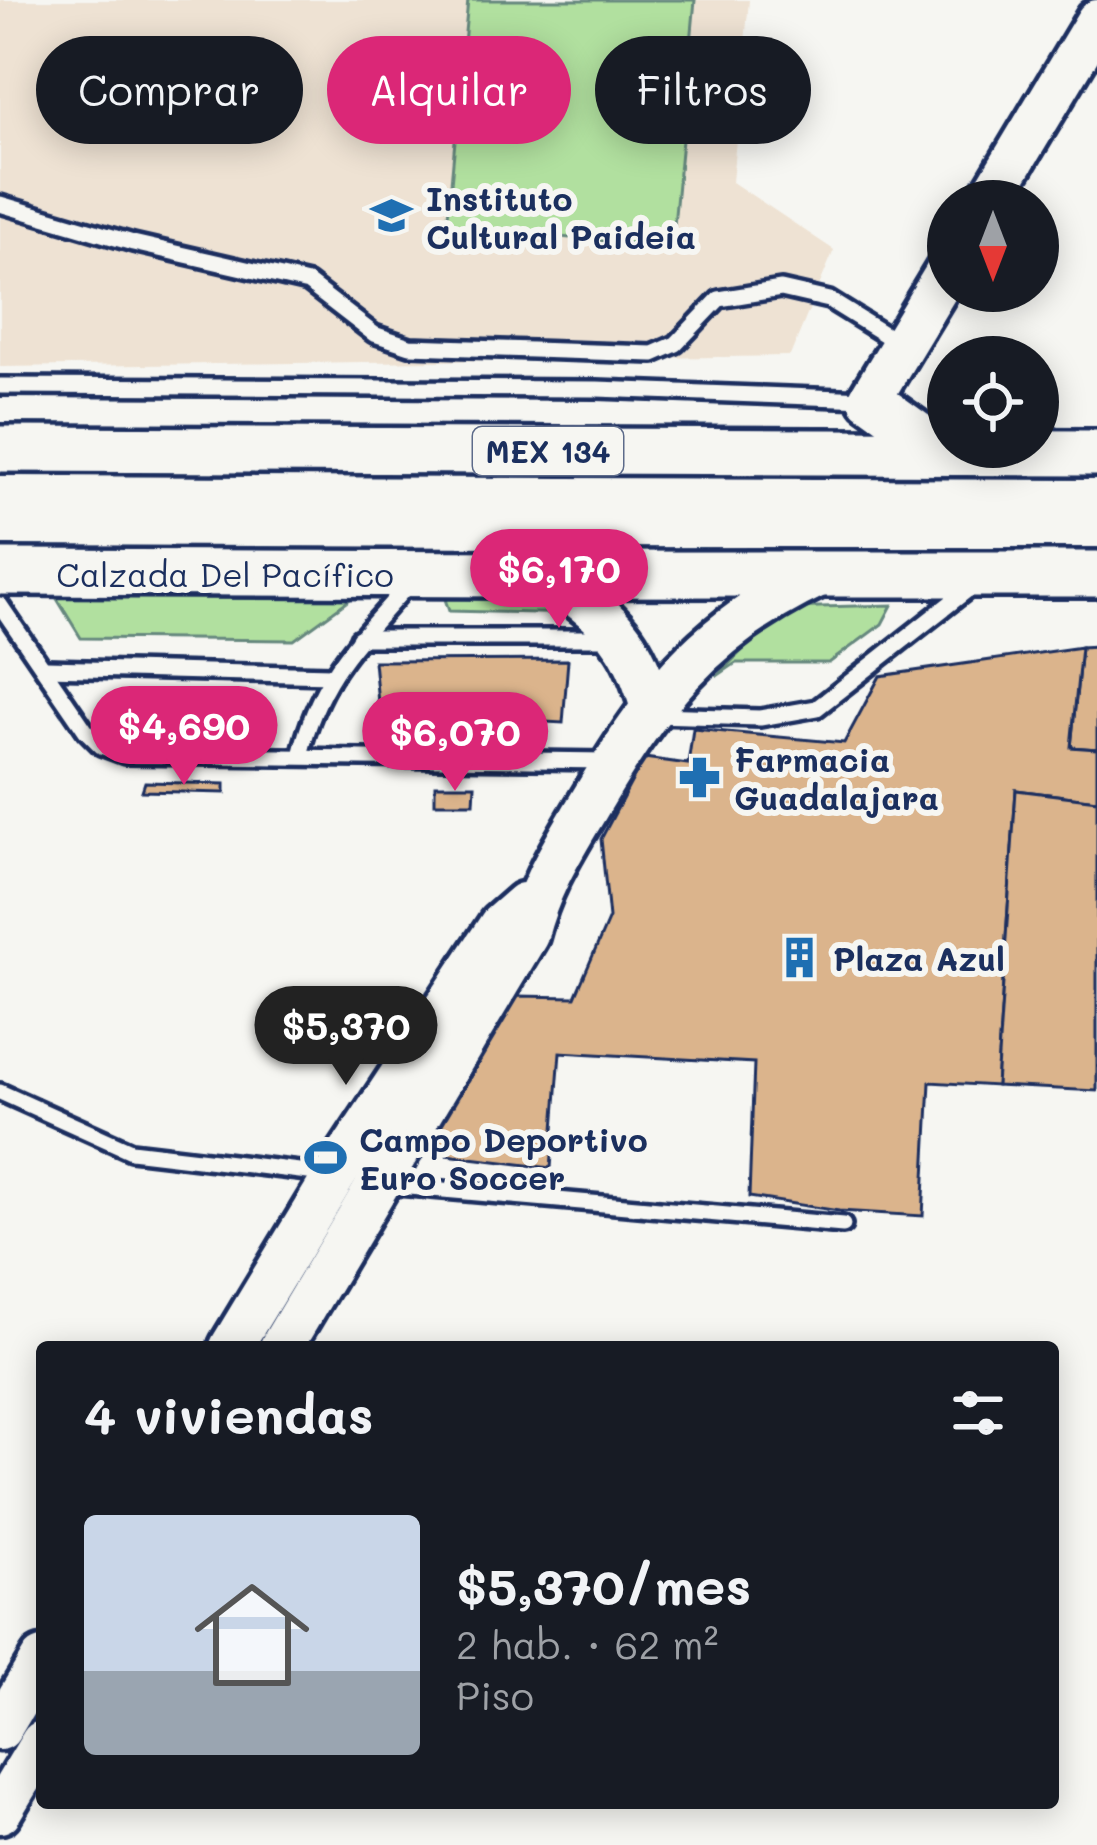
<!DOCTYPE html>
<html lang="es">
<head>
<meta charset="utf-8">
<style>
	body { margin:0; font-family:Mali,sans-serif; background:#242831; color:#f1f3f6; height:100vh; display:flex; flex-direction:column; font-size:45px; white-space:nowrap }
	* { box-sizing:border-box; margin:0 }
	p { font-size:39px; color:#9ea1a6 }
	.icon { flex:none; width:66px; height:66px; fill:none; stroke:currentColor; stroke-width:2; stroke-linecap:round; stroke-linejoin:round }
	.map { position:relative; flex:1; overflow:hidden }
	.drawer { position:absolute; left:36px; top:1341px; width:1023px; height:468px; display:flex; flex-direction:column; background:#171b24; border-radius:12px; box-shadow:0 6px 30px #0003 }
	.drawer>* { flex:none }
	.guide { position:absolute; left:36px; top:36px; width:1026px; height:108px; display:flex; gap:24px }
	.needle { width:78px; rotate:180deg }
	.fabs { position:absolute; left:927px; top:180px; display:grid; gap:24px }
	.fabs a { display:grid; place-items:center; width:132px; height:132px; border-radius:50%; background:#171b24; box-shadow:0 6px 30px #0003; font-size:60px }
	.price { position:absolute; translate:-50% -102px; padding:0 27px; border-radius:42px; background:#db2777; color:#fff; font-size:39px; line-height:78px; filter:drop-shadow(0 3px 6px #0008) }
	.price::after { content:''; position:absolute; left:50%; top:72px; width:36px; height:27px; margin-left:-18px; background:inherit; clip-path:polygon(0 0,100% 0,50% 100%) }
	.price.current { background:#222; color:#fff }
	ul { padding:0; list-style:none }
	li { display:flex; align-items:center; gap:36px; height:300px; padding:0 48px }
	li+li { border-top:3px solid #363941 }
	li span { display:grid; place-items:center; flex:none; width:336px; height:240px; border-radius:12px; color:#555 }
	li>.icon { margin-inline-start:auto }
	span .icon { width:144px; height:144px; fill:#fffc; stroke-width:1 }
	li b { font-size:51px }
	h2 { display:flex; justify-content:space-between; align-items:center; height:144px; padding:0 48px; font-size:51px }
	.pill { padding:0 42px; border-radius:54px; background:#171b24; box-shadow:0 6px 30px #0003; font-size:42px; line-height:108px }
	.pill.current { background:#db2777; color:#fff }
	.map>svg:first-child { display:block }
	.built { fill:#eee2d3 }
	.green { fill:#b1e09f; stroke:#66887e; stroke-width:3 }
	.building { fill:#dbb48c; stroke:#1b2f5e; stroke-width:3 }
	.lines { fill:none; stroke-linecap:round; stroke-linejoin:round }
	.service-casing { stroke:#1b2f5e; stroke-width:24 }
	.secondary-casing { stroke:#1b2f5e; stroke-width:51 }
	.primary-casing { stroke:#1b2f5e; stroke-width:54 }
	.service { stroke:#f6f6f2; stroke-width:15 }
	.secondary { stroke:#f6f6f2; stroke-width:42 }
	.primary { stroke:#f6f6f2; stroke-width:45 }
	.labels { text-anchor:middle; dominant-baseline:central; stroke-width:12; stroke-linejoin:round; paint-order:stroke }
	.shield { fill:#f6f6f2; stroke:#5d6b8a; stroke-width:3 }
	.shield-label { font-size:30px; font-weight:bold; fill:#1b2f5e }
	.poi-label { font-size:33px; font-weight:bold; fill:#1b2f5e; stroke:#f6f6f2; text-anchor:start }
	.street-label { font-size:33px; fill:#1b2f5e; stroke:#f6f6f2 }
</style>
</head>
<body>
<div class="map">
<svg width="1097" height="1845" viewBox="0 0 1097 1845">
	<rect width="100%" height="100%" fill="#f6f6f2"/>
	<filter id="ink" filterUnits="userSpaceOnUse"><feTurbulence type="fractalNoise" baseFrequency=".00833" numOctaves="2"/><feDisplacementMap in="SourceGraphic" scale="24" xChannelSelector="R" yChannelSelector="G"/><feConvolveMatrix kernelMatrix="1 2 1 2 8 2 1 2 1" color-interpolation-filters="sRGB"/></filter>
	<g filter="url(#ink)">
		<path class="built" d="M 0,0 L 749,0 L 732,182 L 834,250 L 790,356 L 0,367 Z"/>
		<g class="green">
			<path d="M 468,0 L 695,0 L 672,247 L 447,227 Z"/>
			<path d="M 48,584 L 360,592 L 294,640 L 81,638 Z"/>
			<path d="M 509,585 L 566,593 L 578,614 L 449,611 L 445,599 Z"/>
			<path d="M 892,605 L 882,624 L 829,663 L 736,663 L 717,676 L 784,608 Z"/>
		</g>
		<g class="building">
			<path d="M 1097,646 L 1097,749 L 1071,747 L 1081,647 Z"/>
			<path d="M 1081,647 L 1071,747 L 1097,749 L 1097,800 L 1016,790 L 996,1086 L 930,1082 L 923,1216 L 839,1211 L 749,1197 L 754,1063 L 560,1052 L 551,1168 L 422,1152 L 517,996 L 575,997 L 609,918 L 601,839 L 644,758 L 688,764 L 693,729 L 844,743 L 880,676 Z"/>
			<path d="M 568,660 L 563,723 L 379,713 L 374,661 Z"/>
			<path d="M 145,782 L 225,784 L 225,793 L 142,791 Z"/>
			<path d="M 435,785 L 475,785 L 474,803 L 435,803 Z"/>
			<path d="M 1016,790 L 1097,800 L 1097,1091 L 996,1086 Z"/>
		</g>
		<g class="lines">
			<defs>
				<g id="service">
					<path d="M 0,204 L 133,243 L 308,283 L 374,334 L 410,346 L 653,354 L 676,344 L 719,299 L 781,289 L 829,300 L 900,344"/>
					<path d="M 0,386 L 597,389 L 867,399"/>
					<path d="M 0,605 L 86,731 L 101,746 L 125,755 L 607,761"/>
					<path d="M 359,638 L 614,638"/>
					<path d="M 46,668 L 331,675"/>
					<path d="M 654,715 L 760,718 L 817,708 L 971,587"/>
					<path d="M 300,756 C 320,673 359,641 412,580"/>
					<path d="M 0,1092 L 131,1151 L 333,1175"/>
					<path d="M 386,1185 L 843,1225"/>
				</g>
				<g id="secondary">
					<path d="M 989,201 L 1097,21"/>
					<path d="M 944,452 L 870,399 L 948,270"/>
					<path d="M 607,572 L 582,600 C 622,631 637,656 651,705"/>
					<path d="M 231,1347 L 335,1175 L 500,925 L 524,904"/>
					<path d="M 281,1347 L 527,935 C 540,885 560,854 586,810 C 650,701 701,631 818,576"/>
					<path d="M 0,1729 L 42,1659"/>
					<path d="M 0,1812 L 42,1742"/>
				</g>
				<g id="primary">
					<path d="M 0,449 L 1097,453"/>
					<path d="M 0,572 C 366,573 731,576 1097,574"/>
				</g>
			</defs>
			<use href="#service" class="service-casing"/>
			<use href="#secondary" class="secondary-casing"/>
			<use href="#primary" class="primary-casing"/>
			<use href="#service" class="service"/>
			<use href="#secondary" class="secondary"/>
			<use href="#primary" class="primary"/>
		</g>
	</g>
	<defs>
		<symbol id="school-bare" viewBox="-9 -9 18 18"><path d="M0-5L7-2L0 1L-7-2ZM-4 1L0 2.5L4 1V4Q0 6-4 4Z" fill="#1f6fb2" stroke="#f6f6f2" stroke-width="2.5" paint-order="stroke"/></symbol>
		<symbol id="pharmacy-bare" viewBox="-9 -9 18 18"><path d="M-2-6h4v4h4v4h-4v4h-4v-4h-4v-4h4Z" fill="#1f6fb2" stroke="#f6f6f2" stroke-width="2.5" paint-order="stroke"/></symbol>
		<symbol id="building-bare" viewBox="-9 -9 18 18"><path d="M-4-6H4V6H1V3H-1V6H-4ZM-2.5-4.3h1.7v1.8h-1.7ZM.8-4.3h1.7v1.8H.8ZM-2.5-1h1.7V.8h-1.7ZM.8-1h1.7V.8H.8Z" fill="#1f6fb2" stroke="#f6f6f2" stroke-width="2.5" paint-order="stroke"/></symbol>
		<symbol id="stadium-bare" viewBox="-9 -9 18 18"><path d="M0-5a6.5 5 0 1 0 0 10a6.5 5 0 1 0 0-10ZM-3.5-1.8h7v3.6h-7Z" fill="#1f6fb2" stroke="#f6f6f2" stroke-width="2.5" paint-order="stroke"/></symbol>
	</defs>
	<g fill-rule="evenodd">
		<use href="#school-bare" x="362" y="186" width="59" height="59"/>
		<use href="#pharmacy-bare" x="670" y="748" width="59" height="59"/>
		<use href="#building-bare" x="770" y="928" width="59" height="59"/>
		<use href="#stadium-bare" x="296" y="1128" width="59" height="59"/>
	</g>
	<g class="labels">
		<rect class="shield" x="473" y="427" width="150" height="48" rx="9"/>
		<g class="shield-label">
			<text x="548" y="451">MEX 134</text>
		</g>
		<g class="poi-label">
			<text x="426" y="197">Instituto<tspan x="426" dy="38">Cultural Paideia</tspan></text>
			<text x="734" y="758">Farmacia<tspan x="734" dy="38">Guadalajara</tspan></text>
			<text x="833" y="957">Plaza Azul</text>
			<text x="359" y="1138">Campo Deportivo<tspan x="359" dy="38">Euro Soccer</tspan></text>
		</g>
		<g class="street-label">
			<text x="225" y="573">Calzada Del Pacífico</text>
		</g>
	</g>
</svg>
<div class="fabs">
<a><svg class="needle" viewBox="-14 -14 28 28"><path d="M0-13l5 13h-10z" fill="#e53935"/><path d="M0 13l5-13h-10z" fill="#9ea1a6"/></svg></a>
<a><svg class="icon" aria-label="locate" viewBox="0 0 24 24"><circle cx="12" cy="12" r="6"/><path d="M12 2v4M12 18v4M2 12h4M18 12h4"/></svg></a>
</div>
<b class="price" style="left:559px;top:631px">$6,170</b>
<b class="price" style="left:184px;top:788px">$4,690</b>
<b class="price" style="left:455px;top:794px">$6,070</b>
<b class="price current" style="left:346px;top:1088px">$5,370</b>
<div class="guide">
<a class="pill">Comprar</a>
<a class="pill current">Alquilar</a>
<a class="pill">Filtros</a>
</div>
<section class="drawer">
<h2>4 viviendas<svg class="icon" aria-label="filters" viewBox="0 0 24 24"><path d="M4 7h16M4 17h16"/><circle cx="9" cy="7" r="2"/><circle cx="15" cy="17" r="2"/></svg></h2>
<ul>
<li><span style="background:linear-gradient(#c9d6e8 65%,#9aa5b1 0)"><svg class="icon" aria-label="home" viewBox="0 0 24 24"><path d="M3 11l9-7 9 7M6 9v11h12V9"/></svg></span><div><b>$5,370/mes</b><p>2 hab. · 62 m²</p><p>Piso</p></div></li>
</ul>
</section>
</div>
</body>
</html>
